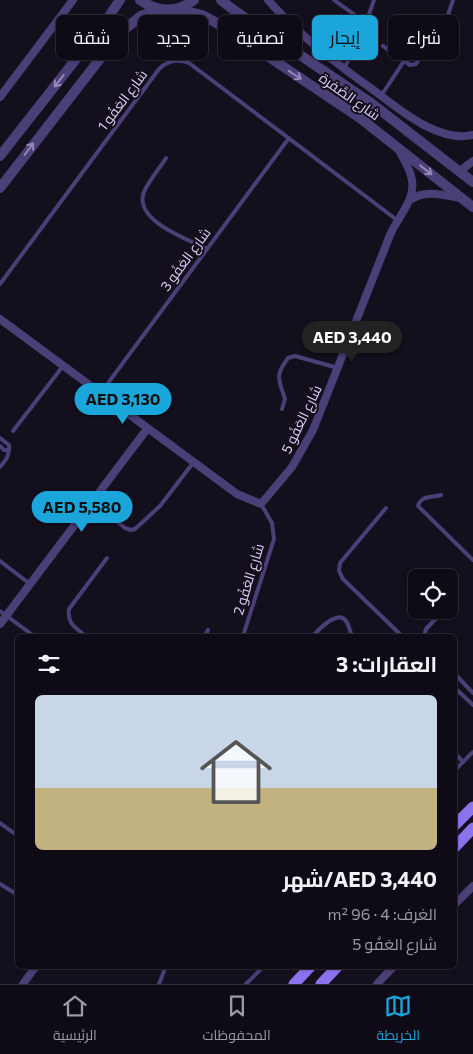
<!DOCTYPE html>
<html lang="ar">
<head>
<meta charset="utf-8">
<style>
	body { margin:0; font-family:Commissioner,Cairo,sans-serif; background:#18141f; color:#f1f3f6; direction:rtl; height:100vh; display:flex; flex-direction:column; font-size:19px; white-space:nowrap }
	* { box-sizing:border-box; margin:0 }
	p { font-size:16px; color:#9b9ba1 }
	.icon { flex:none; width:28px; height:28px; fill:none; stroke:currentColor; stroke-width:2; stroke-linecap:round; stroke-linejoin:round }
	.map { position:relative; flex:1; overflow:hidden; direction:ltr }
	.panel { position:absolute; left:15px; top:634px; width:442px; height:335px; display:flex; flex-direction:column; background:#0f0b16; border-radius:8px; box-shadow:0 1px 4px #0004,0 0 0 1px #2f2b35; direction:rtl }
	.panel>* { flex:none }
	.top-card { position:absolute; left:15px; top:15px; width:444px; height:45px; direction:rtl; display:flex; gap:10px }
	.fabs { position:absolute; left:408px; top:569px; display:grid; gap:10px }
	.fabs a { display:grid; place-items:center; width:50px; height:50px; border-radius:8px; background:#0f0b16; box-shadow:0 1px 4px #0004,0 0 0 1px #2f2b35; font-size:25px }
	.price { position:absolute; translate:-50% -42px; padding:0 11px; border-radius:18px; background:#1ba6db; color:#111; font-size:16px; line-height:32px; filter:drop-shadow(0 1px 2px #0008) }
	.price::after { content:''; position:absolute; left:50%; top:30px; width:15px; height:11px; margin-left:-8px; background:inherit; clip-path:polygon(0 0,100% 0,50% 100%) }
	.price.active { background:#222; color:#fff }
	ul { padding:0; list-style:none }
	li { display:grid; align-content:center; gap:10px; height:265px; padding:0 20px }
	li+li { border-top:1px solid #2f2b35 }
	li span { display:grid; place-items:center; height:155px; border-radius:8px; color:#555 }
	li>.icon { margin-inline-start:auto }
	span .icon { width:90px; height:90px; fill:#fffc; stroke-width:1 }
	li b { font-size:21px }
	h2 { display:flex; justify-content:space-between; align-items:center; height:60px; padding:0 20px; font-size:21px }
	.tag { padding:0 18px; border-radius:8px; background:#0f0b16; box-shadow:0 1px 4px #0004,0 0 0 1px #2f2b35; font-size:18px; line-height:45px }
	.tag.active { background:#1ba6db; color:#111 }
	.dock { display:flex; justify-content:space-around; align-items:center; height:70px; border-top:1px solid #2f2b35; background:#0f0b16; font-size:14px; color:#9b9ba1 }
	.dock a { display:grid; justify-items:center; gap:2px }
	.dock .active { color:#1ba6db }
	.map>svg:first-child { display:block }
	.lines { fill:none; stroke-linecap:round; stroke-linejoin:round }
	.service { stroke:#4b3f77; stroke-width:4 }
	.minor { stroke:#4b3f77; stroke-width:8 }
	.tertiary { stroke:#4b3f77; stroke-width:10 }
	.secondary { stroke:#8c73ee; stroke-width:11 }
	.oneway { stroke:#9488b8 }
	.labels { text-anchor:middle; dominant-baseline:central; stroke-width:4; stroke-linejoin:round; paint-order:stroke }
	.street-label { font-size:14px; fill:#dcd1f9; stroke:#140f1d }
</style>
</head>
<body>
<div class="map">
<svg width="473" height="984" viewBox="0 0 473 984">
	<rect width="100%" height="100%" fill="#140f1d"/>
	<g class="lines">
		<g class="service">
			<path d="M 334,0 L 366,23"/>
			<path d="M 383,46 L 410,65 L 416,64 L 432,39 L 445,24 L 453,0"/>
			<path d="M 344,69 L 366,23 L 374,0"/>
			<path d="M 381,96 L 404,61"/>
			<path d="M 166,158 C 160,168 145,185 143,195 C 137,222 188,239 207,249"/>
			<path d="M 0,284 L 159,69 C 168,60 178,59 189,63 L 397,220"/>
			<path d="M 100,394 L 289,138"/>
			<path d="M 282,409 L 285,399 C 279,379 274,377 288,358 L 295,356 L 338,368"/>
			<path d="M 13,431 L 63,366"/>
			<path d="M 0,438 L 9,445 C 10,455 6,460 0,467"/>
			<path d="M 0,446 L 4,450 L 9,450"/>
			<path d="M 441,495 C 432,498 421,495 418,506 L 473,560"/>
			<path d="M 93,501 L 125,528 L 131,530 L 135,529 L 160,506 L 193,463"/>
			<path d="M 386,508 L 340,563 L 339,571 L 343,579 L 402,636"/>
			<path d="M 0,561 L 30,584"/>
			<path d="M 449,605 L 455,598"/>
			<path d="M 0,611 L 34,636"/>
			<path d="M 86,636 C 76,628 67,624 69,609 L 107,558"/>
			<path d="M 205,636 L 208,630"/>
			<path d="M 243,636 L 274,539 L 272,523 L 261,504"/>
			<path d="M 313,636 C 318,630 338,609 346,621 C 349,625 350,632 352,636"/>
			<path d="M 424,636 L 426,629 L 444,610"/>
			<path d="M 455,674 L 473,693"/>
			<path d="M 455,688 L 473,705"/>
			<path d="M 455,753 L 463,762"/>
			<path d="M 455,770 L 473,752"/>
			<path d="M 0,823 L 18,836"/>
			<path d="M 0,884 L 18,895"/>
			<path d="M 159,984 L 166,966"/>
			<path d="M 246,984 L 264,966"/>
		</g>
		<g class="minor">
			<path d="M 268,0 C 299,35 334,62 372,89 C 398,108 437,143 473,135"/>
			<path d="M 0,97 L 73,0"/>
			<path d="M 460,171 L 473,161"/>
			<path d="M 410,200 C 425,189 443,195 461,198"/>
			<path d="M 0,319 L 237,494 L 261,504 L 292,467 L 313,430 L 390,235 C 398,216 418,198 411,176 C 409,167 403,159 399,150"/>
			<path d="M 0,624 L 147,429"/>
			<path d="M 455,904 L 473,886"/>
			<path d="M 23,984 L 36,966"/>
			<path d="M 377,984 L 394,966"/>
		</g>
		<g class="tertiary">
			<path d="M 140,0 C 158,12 177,13 194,0"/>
			<path d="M 221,0 L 235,11 L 371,103 L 473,182"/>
			<path d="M 177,9 L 202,15 L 224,27 L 360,118 L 473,207"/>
			<path d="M 0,156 L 105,22 L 120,0"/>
			<path d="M 0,188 L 120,33 L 141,16 L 160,9"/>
		</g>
		<g class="secondary">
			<path d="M 455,825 L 473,807"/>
			<path d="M 455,847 L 473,828"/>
			<path d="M 294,984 L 311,966"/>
			<path d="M 321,984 L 338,966"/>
		</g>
	</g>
	<defs><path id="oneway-shaft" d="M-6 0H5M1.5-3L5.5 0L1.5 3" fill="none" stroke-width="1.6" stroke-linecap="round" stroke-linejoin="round" transform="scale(1.25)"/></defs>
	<g class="oneway">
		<use href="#oneway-shaft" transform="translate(295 75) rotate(34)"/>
		<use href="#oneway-shaft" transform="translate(59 81) rotate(128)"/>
		<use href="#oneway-shaft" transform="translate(29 149) rotate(-53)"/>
		<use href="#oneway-shaft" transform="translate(426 170) rotate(38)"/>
	</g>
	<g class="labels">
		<g class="street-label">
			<text transform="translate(350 96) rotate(35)">شارع الصَّفرة</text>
			<text transform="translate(122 100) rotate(-53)">شارع العَفُو 1</text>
			<text transform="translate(185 259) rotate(-54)">شارع العَفُو 3</text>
			<text transform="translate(301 419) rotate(-64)">شارع العَفُو 5</text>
			<text transform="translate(248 579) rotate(-73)">شارع العَفُو 2</text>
		</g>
	</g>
</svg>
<div class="fabs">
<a><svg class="icon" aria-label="locate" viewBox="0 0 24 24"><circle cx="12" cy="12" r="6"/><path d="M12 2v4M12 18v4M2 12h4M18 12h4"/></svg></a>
</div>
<b class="price active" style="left:352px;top:363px">AED 3,440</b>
<b class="price" style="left:123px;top:425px">AED 3,130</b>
<b class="price" style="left:82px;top:533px">AED 5,580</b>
<div class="top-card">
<a class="tag">شراء</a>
<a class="tag active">إيجار</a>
<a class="tag">تصفية</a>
<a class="tag">جديد</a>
<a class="tag">شقة</a>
</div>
<section class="panel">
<h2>العقارات: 3<svg class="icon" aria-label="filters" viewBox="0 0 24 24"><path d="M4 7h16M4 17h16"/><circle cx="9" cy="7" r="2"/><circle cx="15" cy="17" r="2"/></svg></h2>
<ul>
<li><span style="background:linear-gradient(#c9d6e8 60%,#c2b280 0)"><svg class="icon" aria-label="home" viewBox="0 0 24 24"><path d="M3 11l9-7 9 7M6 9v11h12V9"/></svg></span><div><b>AED 3,440/شهر</b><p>الغرف: 4 · 96 m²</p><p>شارع العَفُو 5</p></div></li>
</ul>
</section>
</div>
<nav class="dock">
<a class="active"><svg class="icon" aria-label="map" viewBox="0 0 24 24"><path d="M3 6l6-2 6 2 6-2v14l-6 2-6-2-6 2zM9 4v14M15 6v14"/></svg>الخريطة</a>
<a><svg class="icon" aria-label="saved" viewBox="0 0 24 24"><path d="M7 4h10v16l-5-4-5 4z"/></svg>المحفوظات</a>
<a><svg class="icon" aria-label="home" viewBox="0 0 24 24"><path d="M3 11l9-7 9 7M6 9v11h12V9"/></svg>الرئيسية</a>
</nav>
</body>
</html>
